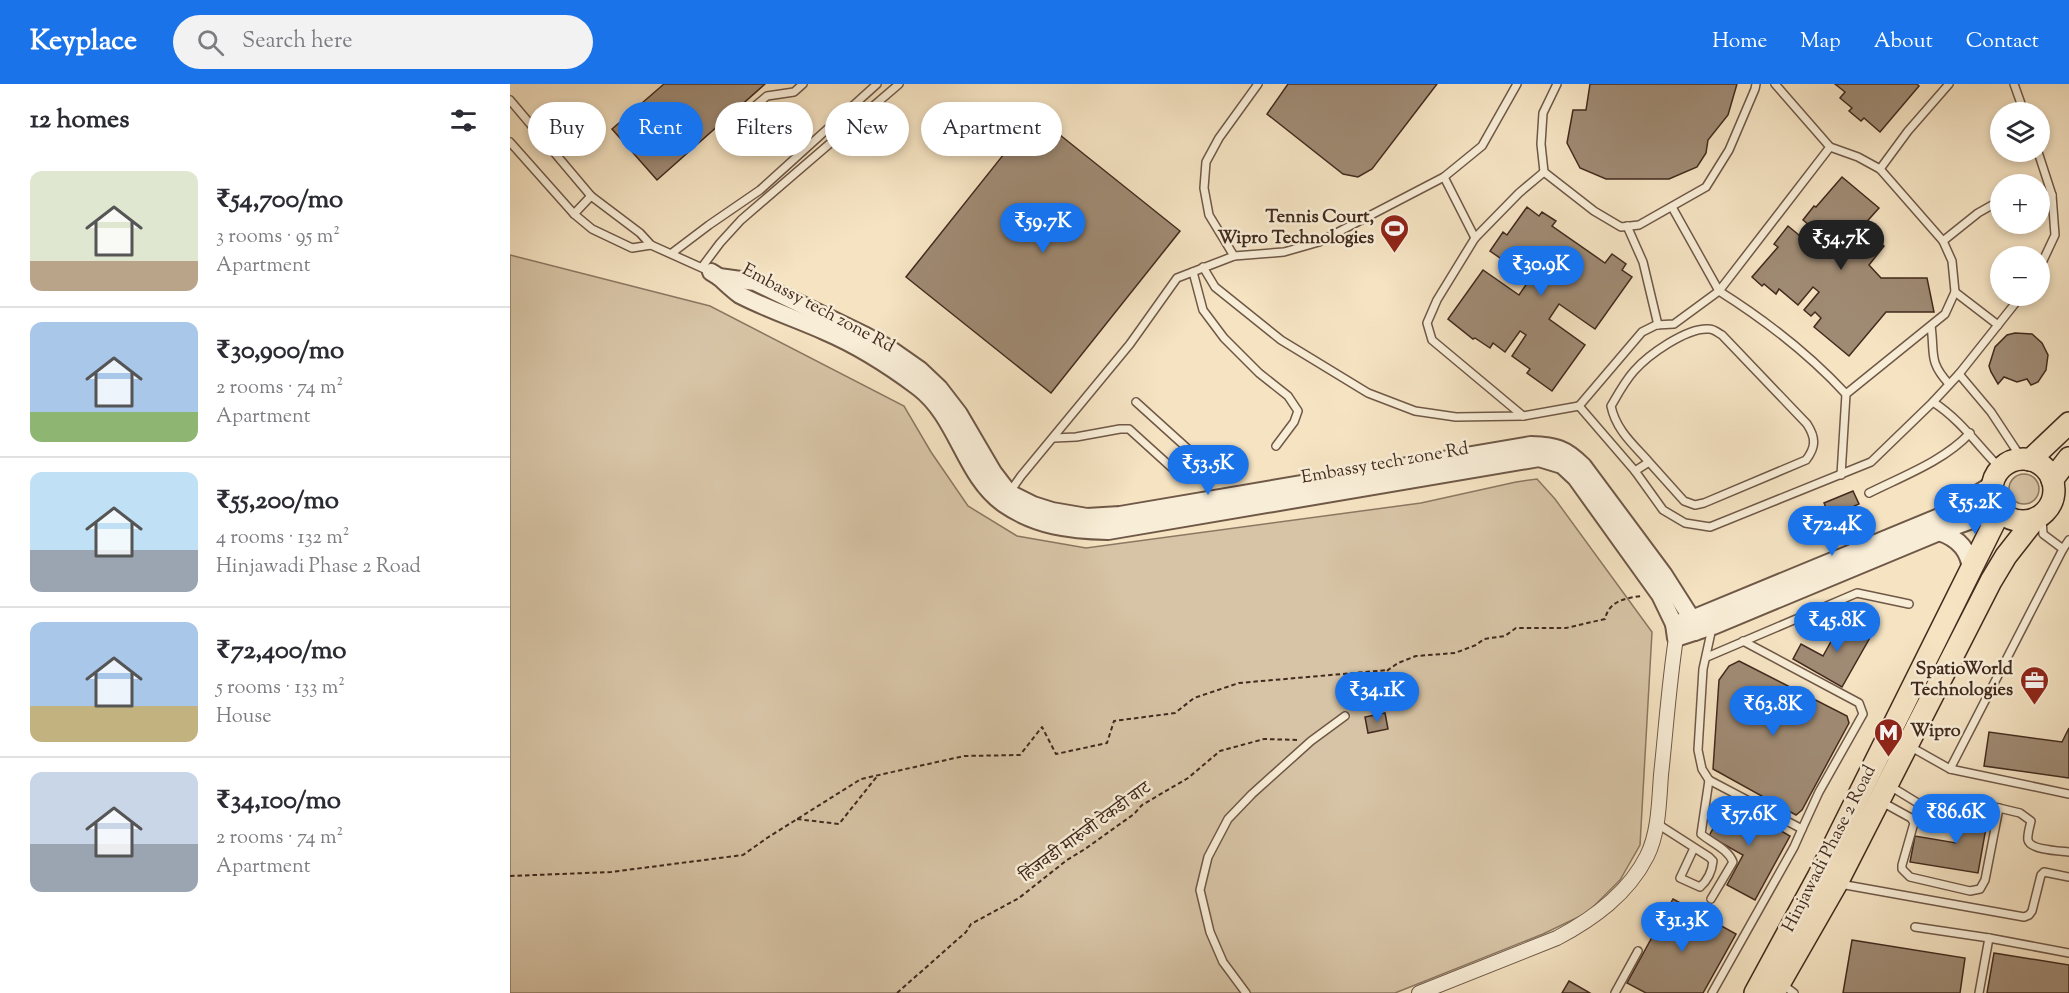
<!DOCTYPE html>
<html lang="en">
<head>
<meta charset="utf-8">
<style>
	body { margin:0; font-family:"Sorts Mill Goudy","Noto Serif Devanagari",serif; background:#f2f2f3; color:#2b2b33; height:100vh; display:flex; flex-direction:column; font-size:22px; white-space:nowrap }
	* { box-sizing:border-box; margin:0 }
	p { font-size:20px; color:#7c7c81 }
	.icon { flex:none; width:33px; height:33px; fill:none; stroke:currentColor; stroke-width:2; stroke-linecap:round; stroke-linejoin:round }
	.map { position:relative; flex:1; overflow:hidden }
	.panel { display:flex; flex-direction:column; background:#fff; width:510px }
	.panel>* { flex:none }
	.guide { position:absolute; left:18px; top:18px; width:570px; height:54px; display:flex; gap:12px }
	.tools { position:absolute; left:1480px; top:18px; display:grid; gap:12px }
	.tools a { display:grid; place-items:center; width:60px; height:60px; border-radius:50%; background:#fff; box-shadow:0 3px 9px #0003; font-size:30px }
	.price { position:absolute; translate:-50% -51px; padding:0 14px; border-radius:21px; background:#1a73e8; color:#fff; font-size:20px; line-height:39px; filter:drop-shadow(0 2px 3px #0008) }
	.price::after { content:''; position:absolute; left:50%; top:36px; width:18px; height:14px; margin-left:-9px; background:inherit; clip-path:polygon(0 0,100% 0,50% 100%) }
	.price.on { background:#222; color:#fff }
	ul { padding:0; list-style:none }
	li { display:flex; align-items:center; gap:18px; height:150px; padding:0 30px }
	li+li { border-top:2px solid #e1e1e2 }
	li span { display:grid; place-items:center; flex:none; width:168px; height:120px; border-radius:12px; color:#555 }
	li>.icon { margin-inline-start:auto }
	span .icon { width:72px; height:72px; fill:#fffc; stroke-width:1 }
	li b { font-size:26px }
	h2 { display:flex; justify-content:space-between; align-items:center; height:72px; padding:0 30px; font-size:26px }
	.chip { padding:0 21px; border-radius:27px; background:#fff; box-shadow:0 3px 9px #0003; font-size:21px; line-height:54px }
	.chip.on { background:#1a73e8; color:#fff }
	header { display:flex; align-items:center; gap:36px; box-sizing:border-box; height:84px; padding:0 30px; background:#1a73e8; color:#fff }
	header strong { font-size:28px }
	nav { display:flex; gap:33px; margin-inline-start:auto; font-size:21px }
	.search { width:420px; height:54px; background:#f2f2f3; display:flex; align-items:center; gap:15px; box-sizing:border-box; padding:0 21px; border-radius:33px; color:#7c7c81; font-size:22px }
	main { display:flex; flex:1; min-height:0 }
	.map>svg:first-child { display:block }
	.green { fill:#d7c4a6; stroke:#8c7762; stroke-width:1.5 }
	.building { fill:#9f8a73; stroke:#422a1e; stroke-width:1.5 }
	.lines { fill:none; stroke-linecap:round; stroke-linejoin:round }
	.service-casing { stroke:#6f5847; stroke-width:10 }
	.minor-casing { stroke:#6f5847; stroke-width:16 }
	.tertiary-casing { stroke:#6f5847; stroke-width:20 }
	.primary-casing { stroke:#422a1e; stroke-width:24 }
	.path { stroke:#422a1e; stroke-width:2; stroke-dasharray:4.5 3; stroke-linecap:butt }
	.service { stroke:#f8edd7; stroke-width:7 }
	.minor { stroke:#f8edd7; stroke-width:14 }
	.tertiary { stroke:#f8edd7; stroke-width:16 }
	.primary { stroke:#f5e3c2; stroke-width:21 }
	.labels { text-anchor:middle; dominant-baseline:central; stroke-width:5; stroke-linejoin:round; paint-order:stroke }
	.poi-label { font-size:18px; font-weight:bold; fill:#422a1e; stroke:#f8edd7; text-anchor:end }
	.street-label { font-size:18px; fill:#422a1e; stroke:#f8edd7 }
</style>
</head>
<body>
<header>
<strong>Keyplace</strong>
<div class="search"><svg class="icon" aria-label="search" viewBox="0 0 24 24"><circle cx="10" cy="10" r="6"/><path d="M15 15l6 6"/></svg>Search here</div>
<nav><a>Home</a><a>Map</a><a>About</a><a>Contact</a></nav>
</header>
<main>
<section class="panel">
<h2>12 homes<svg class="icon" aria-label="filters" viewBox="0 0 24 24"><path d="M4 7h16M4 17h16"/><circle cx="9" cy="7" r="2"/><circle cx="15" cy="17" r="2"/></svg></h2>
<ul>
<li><span style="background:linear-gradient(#dfe7d0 75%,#b9a48a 0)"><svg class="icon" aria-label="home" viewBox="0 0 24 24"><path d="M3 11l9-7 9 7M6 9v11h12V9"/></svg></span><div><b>₹54,700/mo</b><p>3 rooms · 95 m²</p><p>Apartment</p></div></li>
<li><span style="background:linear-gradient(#a9c7e8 75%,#8fb573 0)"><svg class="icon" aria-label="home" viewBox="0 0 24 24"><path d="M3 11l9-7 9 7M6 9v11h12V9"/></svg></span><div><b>₹30,900/mo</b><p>2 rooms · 74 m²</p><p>Apartment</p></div></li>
<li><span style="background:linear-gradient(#bfe0f5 65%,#9aa5b1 0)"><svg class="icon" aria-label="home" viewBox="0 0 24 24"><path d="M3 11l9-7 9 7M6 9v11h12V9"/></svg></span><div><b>₹55,200/mo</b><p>4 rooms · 132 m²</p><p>Hinjawadi Phase 2 Road</p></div></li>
<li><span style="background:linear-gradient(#a9c7e8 70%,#c2b280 0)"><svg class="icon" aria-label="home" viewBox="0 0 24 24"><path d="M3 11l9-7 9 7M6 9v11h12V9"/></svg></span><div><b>₹72,400/mo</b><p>5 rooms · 133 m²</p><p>House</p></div></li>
<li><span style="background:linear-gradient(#c9d6e8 60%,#9aa5b1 0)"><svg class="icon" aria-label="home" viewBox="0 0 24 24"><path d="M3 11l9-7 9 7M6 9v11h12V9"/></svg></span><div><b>₹34,100/mo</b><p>2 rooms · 74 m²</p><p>Apartment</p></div></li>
</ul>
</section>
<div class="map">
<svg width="1559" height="909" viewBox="0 0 1559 909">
	<rect width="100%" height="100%" fill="#f5e3c2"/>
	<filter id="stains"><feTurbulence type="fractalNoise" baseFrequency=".00333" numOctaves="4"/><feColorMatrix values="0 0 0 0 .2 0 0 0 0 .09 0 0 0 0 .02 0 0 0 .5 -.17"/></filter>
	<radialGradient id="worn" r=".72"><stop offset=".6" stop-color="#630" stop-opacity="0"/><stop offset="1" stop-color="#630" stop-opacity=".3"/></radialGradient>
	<g class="green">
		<path d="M 0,171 L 200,222 L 394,322 L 421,368 L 458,422 L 507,452 L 576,464 L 911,419 L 1006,398 L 1027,395 L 1045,415 L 1142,548 L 1130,761 L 1110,796 L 1077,829 L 1033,850 L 885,909 L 0,909 Z"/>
		<circle cx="1514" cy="405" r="15"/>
	</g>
	<g class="building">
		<path d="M 154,0 L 255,0 L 147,96 L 102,45 Z"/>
		<path d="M 778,0 L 927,0 L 862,85 L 848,93 L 833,90 L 757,30 Z"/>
		<path d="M 1080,0 L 1227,0 L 1218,31 L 1198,56 L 1196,69 L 1187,83 L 1159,95 L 1096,95 L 1070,84 L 1057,59 L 1063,26 L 1076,26 Z"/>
		<path d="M 1325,0 L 1407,0 L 1409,2 L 1370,48 L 1354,34 L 1351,37 L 1339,27 L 1342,24 L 1330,14 L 1335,8 Z"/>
		<path d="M 525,31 L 670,147 L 541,309 L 396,193 Z"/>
		<path d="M 1332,93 L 1369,124 L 1352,143 L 1374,162 L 1359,181 L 1371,194 L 1417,194 L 1424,228 L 1376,228 L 1339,272 L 1304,243 L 1311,234 L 1305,228 L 1301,232 L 1294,226 L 1309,208 L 1303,203 L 1288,221 L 1269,205 L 1266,210 L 1254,200 L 1252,202 L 1242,193 L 1268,163 L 1264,160 L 1278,142 L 1295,156 L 1304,145 L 1293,136 L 1304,122 L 1306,123 Z"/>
		<path d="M 1017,123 L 1029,132 L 1032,128 L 1046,137 L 1042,142 L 1095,179 L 1102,170 L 1116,180 L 1112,186 L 1122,193 L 1085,245 L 1049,220 L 1039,235 L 1075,261 L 1042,307 L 1017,289 L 1020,285 L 1002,272 L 1016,251 L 1010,247 L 995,268 L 983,259 L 980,264 L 965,254 L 963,255 L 938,235 L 973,186 L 1009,211 L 1020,195 L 980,167 L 993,148 L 997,151 Z"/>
		<path d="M 1505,249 L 1522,250 L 1532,259 L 1538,271 L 1536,286 L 1528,298 L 1521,301 L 1517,295 L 1507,298 L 1494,293 L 1488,300 L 1481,288 L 1479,282 L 1485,263 L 1497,251 Z"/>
		<path d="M 1343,407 L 1349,420 L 1320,433 L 1314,419 Z"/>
		<path d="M 1334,534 L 1362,550 L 1332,603 L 1283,575 L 1291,560 L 1313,572 Z"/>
		<path d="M 1229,577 L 1337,632 L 1339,639 L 1292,726 L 1286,731 L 1203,685 L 1209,596 L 1219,582 Z"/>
		<path d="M 875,629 L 878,645 L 858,649 L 855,633 Z"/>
		<path d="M 1559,644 L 1559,694 L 1474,682 L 1479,648 L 1552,658 Z"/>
		<path d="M 1218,717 L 1280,752 L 1245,816 L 1217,801 L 1233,771 L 1199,752 Z"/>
		<path d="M 1452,722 L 1479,727 L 1468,789 L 1400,778 L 1405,752 L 1446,759 Z"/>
		<path d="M 1163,815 L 1226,850 L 1193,909 L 1136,909 L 1117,899 Z"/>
		<path d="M 1342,856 L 1455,874 L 1450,909 L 1333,909 Z"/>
		<path d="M 1484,869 L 1559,881 L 1559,909 L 1477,909 Z"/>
		<path d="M 1059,897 L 1080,909 L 1052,909 Z"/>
	</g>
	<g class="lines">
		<defs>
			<g id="service">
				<path d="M 1047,0 L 1033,29 L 1031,60 L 1034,88 L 1084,127 L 1111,143 L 1129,141 L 1196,103 L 1219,66 L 1245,5 L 1246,0"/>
				<path d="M 1265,0 L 1320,63 L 1348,73 L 1370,85 L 1433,157"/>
				<path d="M 1504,0 L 1514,28"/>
				<path d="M 0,16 L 81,112 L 130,149 L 141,161 L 201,188"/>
				<path d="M 221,42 L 257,12 L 284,8 L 293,0"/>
				<path d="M 0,58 L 64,130 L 82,145 L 122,164 L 141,161"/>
				<path d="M 1528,68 L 1542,111 L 1545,151 L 1530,183"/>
				<path d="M 1370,85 L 1398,47 L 1439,0"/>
				<path d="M 934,93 L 965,154"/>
				<path d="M 1530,111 L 1542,111"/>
				<path d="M 1162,123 L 1209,207 L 1320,63"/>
				<path d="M 64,130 L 81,112"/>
				<path d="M 1117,142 L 1133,178 L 1148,241"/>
				<path d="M 162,169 L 199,141 L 250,106 L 367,0"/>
				<path d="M 724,172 L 699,131 L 694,104 L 696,78 L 709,54 L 748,0"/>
				<path d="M 192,183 L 210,159 L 231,136 L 389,0"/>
				<path d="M 693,183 L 705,203 L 771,256 L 858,309 L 905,327 L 946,333 L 1013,332 L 1069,322 L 1125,387 L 1153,426 L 1175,439 L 1200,443 L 1361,378 L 1423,318 L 1449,290 L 1511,212"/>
				<path d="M 683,188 L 693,226 L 714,254 L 749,289 L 778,312 L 788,327 L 784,338 L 766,362"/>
				<path d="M 1445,208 L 1488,241"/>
				<path d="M 1421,242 C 1425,270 1418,277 1439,300"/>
				<path d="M 1449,290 L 1481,328 L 1512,375"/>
				<path d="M 626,318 L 678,365"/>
				<path d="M 1423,318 C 1451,336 1468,362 1491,385"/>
				<path d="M 1069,322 L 1132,248 L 1146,241 L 1164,240 L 1209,207 C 1255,236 1299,270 1336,310"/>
				<path d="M 1013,332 L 922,256 L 917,239 L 927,216 L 965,154 L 1009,109 L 1034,88"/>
				<path d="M 544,354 L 566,353 L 610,345 L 619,345 L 672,393"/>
				<path d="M 1125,387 L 1139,378 C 1123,360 1106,346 1101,322 C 1108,310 1115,297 1124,287 C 1138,271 1177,243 1199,245 C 1204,245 1208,249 1212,251 L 1297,340 C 1306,354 1306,363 1296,376 L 1194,419 L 1185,421 L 1174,417 L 1139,378"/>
				<path d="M 1331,391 L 1336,310 L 1435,230 L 1445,208 L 1442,177 L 1433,157 L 1468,129 L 1491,116"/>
				<path d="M 499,409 L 511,392 L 620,260 L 667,194 L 724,172 L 774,168 L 809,158 L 934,93 L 972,62 L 1007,0"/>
				<path d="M 1359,409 C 1393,392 1434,377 1460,349"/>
				<path d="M 1553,465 L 1559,456"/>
				<path d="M 1233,557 L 1349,619 L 1353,630 L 1309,708 L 1292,745"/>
				<path d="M 1197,573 L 1347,509 L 1399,520"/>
				<path d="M 1401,663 L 1440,685 L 1559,710"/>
				<path d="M 1440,685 L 1553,465 L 1533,450 L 1532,434"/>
				<path d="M 1199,696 L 1191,750 C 1202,759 1218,765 1223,778 L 1201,815"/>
				<path d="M 1372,718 L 1401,734 L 1404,739 L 1392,781 L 1392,785 L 1400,793 L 1460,807 L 1470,805 L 1475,796 L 1489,724 L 1434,716 L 1425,720 L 1411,721 L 1380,702"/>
				<path d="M 1489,724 L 1510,729 L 1521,737 C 1520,742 1517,751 1518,756 C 1520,766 1550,767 1559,768"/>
				<path d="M 1146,739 L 1199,773 L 1203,777 C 1202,787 1198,796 1190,803 L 1170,794 L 1184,764"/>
				<path d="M 1330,800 L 1514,833 L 1519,831 L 1522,827 L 1531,791 L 1534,788 L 1559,793"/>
				<path d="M 1405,843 L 1479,854 L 1469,909"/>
				<path d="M 1479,854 L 1559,869"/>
				<path d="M 1272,900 L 1284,909"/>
				<path d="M 736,909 L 713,878 L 700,848 L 690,806 L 698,773 L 718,735 L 742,710 L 801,657 L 835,632"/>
				<path d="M 1105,909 L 1128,867"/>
				<path d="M 1202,909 L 1284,763 L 1292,745 L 1199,696 L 1192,685 L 1188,666 L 1193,585 L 1202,544"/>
			</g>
			<path id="minor" d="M 909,909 L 1047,854 C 1083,835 1118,810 1137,772 C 1149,748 1149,717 1151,691 C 1156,645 1159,599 1166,554"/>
			<g id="tertiary">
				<path d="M 201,188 L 209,193 L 245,198 L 356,252 L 380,265 L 410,286 L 429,304 L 449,330 L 483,388 L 499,409 L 523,421 L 542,427 L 577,433 L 610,431 L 1021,361 C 1046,362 1055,364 1073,382 L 1154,491 L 1182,535 L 1185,548"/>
				<path d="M 209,193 C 216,199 223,206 230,211 C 257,225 287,235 314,247 C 347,261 380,282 408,303 C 448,333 454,392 494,420 C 526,442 560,446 598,447 L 1029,374 L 1052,381 L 1066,394 L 1150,511 L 1164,540"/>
				<path d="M 1483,400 L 1434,431 L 1182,535 L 1164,540 L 1166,554 L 1203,542 L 1429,448 L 1489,426"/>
				<path d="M 1429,448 C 1448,454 1460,466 1461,487"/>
			</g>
			<g id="primary">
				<circle cx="1513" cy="406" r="31"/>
				<path d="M 1520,376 L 1559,339"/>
				<path d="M 1542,396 L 1559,374"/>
				<path d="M 1245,909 L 1308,793 L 1490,427"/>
				<path d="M 1264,909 L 1327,799 L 1481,497 L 1496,472 L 1525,435"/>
			</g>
		</defs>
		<use href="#service" class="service-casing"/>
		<use href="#minor" class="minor-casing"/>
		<use href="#tertiary" class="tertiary-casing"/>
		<use href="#primary" class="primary-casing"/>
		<g class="path">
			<path d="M 859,614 L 862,621 L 864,631"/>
			<path d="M 843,626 L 859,614 L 878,586 L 888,579 L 906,572 L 945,569 L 966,561 L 974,555 L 995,552 L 1006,544 L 1056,544 L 1095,535 C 1099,517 1115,514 1132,512"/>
			<path d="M 287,735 L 329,740 L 368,691"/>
			<path d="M 0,792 L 101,788 L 233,771 L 257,754 L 351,695 L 454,672 L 510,671 L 532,643 L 546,670 L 597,659 L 604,637 L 665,629 L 684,614 L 729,599 L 878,586"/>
			<path d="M 387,909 L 456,848 L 461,840 L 509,814 L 557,776 L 575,765 L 624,730 L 632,721 L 678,694 L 710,667 L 754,655 L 789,656"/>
		</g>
		<use href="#service" class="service"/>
		<use href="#minor" class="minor"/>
		<use href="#tertiary" class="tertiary"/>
		<use href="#primary" class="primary"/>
	</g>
	<defs>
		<symbol id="stadium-pin" viewBox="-11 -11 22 30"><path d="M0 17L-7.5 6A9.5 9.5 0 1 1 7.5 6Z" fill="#8f2418" stroke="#f8edd7"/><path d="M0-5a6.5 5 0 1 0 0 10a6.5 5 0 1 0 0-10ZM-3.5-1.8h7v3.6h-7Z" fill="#fff"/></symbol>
		<symbol id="office-pin" viewBox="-11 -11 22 30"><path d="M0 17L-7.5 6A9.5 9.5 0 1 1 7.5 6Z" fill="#8f2418" stroke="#f8edd7"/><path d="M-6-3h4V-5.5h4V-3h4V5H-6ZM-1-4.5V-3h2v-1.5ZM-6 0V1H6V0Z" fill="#fff"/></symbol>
		<symbol id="metro-pin" viewBox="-11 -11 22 30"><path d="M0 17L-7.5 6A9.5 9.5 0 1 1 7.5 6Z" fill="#8f2418" stroke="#f8edd7"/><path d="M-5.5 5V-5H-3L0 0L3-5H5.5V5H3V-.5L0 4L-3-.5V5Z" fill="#fff"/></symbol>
	</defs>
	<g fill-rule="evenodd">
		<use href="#stadium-pin" x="868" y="128" width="33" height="45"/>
		<use href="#office-pin" x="1508" y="580" width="33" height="45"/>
		<use href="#metro-pin" x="1362" y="632" width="33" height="45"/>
	</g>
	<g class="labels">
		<g class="poi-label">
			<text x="864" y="134">Tennis Court,<tspan x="864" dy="21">Wipro Technologies</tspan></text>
			<text x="1503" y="586">SpatioWorld<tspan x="1503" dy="21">Technologies</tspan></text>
			<text x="1400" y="648" text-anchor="start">Wipro</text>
		</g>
		<g class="street-label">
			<text transform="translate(308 225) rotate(28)">Embassy tech zone Rd</text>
			<text transform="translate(875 380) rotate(-10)">Embassy tech zone Rd</text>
			<text transform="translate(576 749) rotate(-36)">हिंजवडी मारुंजी टेकडी वाट</text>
			<text transform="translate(1320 765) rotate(-63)">Hinjawadi Phase 2 Road</text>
		</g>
	</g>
	<rect width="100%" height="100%" filter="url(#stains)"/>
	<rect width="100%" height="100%" fill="url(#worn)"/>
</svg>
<div class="tools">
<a><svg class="icon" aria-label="layers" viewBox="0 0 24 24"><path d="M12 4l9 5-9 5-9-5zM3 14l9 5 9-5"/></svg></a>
<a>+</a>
<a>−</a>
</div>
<b class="price" style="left:533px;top:170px">₹59.7K</b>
<b class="price on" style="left:1331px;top:187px">₹54.7K</b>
<b class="price" style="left:1031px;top:213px">₹30.9K</b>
<b class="price" style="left:698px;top:412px">₹53.5K</b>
<b class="price" style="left:1465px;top:451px">₹55.2K</b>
<b class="price" style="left:1322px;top:473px">₹72.4K</b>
<b class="price" style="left:1327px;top:569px">₹45.8K</b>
<b class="price" style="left:867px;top:639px">₹34.1K</b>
<b class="price" style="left:1263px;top:653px">₹63.8K</b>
<b class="price" style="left:1446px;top:761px">₹86.6K</b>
<b class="price" style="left:1239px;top:763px">₹57.6K</b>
<b class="price" style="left:1172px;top:869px">₹31.3K</b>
<div class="guide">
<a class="chip">Buy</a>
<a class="chip on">Rent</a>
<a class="chip">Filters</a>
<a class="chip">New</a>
<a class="chip">Apartment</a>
</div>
</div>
</main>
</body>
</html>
